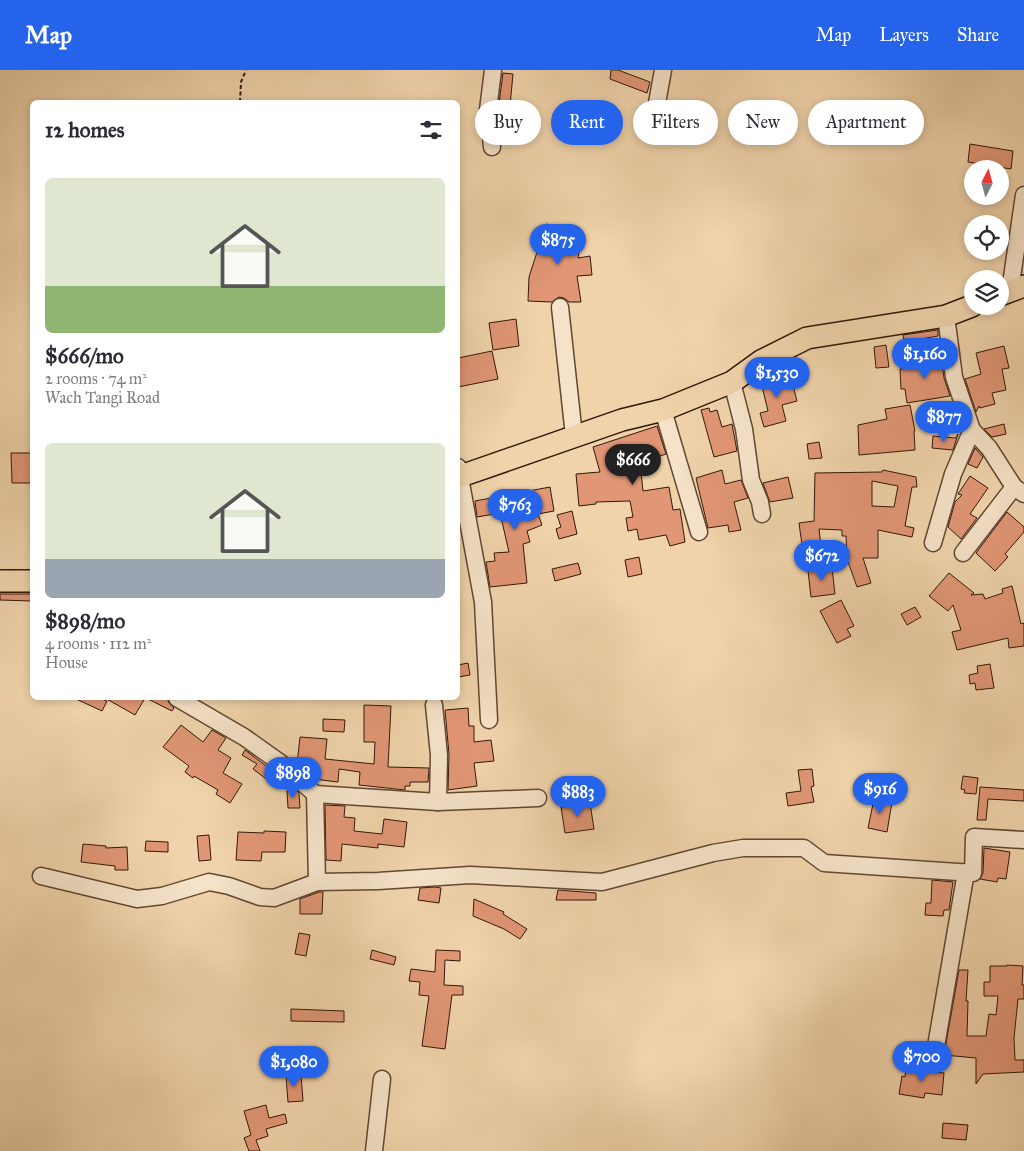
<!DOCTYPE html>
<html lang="en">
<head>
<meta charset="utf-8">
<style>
	body { margin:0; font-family:"IM FELL Great Primer",serif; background:#f7f7f7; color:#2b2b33; height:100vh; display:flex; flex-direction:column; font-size:19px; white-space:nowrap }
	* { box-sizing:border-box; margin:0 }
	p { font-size:16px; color:#7c7c81 }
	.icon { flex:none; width:28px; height:28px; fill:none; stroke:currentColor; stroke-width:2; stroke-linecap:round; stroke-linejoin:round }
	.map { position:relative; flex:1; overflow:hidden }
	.panel { position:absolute; left:30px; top:30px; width:430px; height:600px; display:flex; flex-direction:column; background:#fff; border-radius:8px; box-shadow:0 2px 8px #0003 }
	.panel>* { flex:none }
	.hud { position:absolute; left:475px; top:30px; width:474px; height:45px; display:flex; gap:10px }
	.needle { width:32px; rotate:6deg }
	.buttons { position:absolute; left:964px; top:90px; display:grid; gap:10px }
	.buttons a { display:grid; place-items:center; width:45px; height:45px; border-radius:50%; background:#fff; box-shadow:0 2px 8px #0003; font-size:25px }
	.price { position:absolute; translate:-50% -42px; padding:0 11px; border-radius:18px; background:#2563eb; color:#fff; font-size:16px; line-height:32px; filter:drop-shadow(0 1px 2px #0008) }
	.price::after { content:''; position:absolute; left:50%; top:30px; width:15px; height:11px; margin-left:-8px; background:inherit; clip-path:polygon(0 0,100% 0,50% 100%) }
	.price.active { background:#222; color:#fff }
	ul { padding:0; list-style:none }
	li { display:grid; align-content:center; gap:10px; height:265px; padding:0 15px }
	li span { display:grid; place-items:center; height:155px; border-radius:8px; color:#555 }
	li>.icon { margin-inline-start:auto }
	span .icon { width:90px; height:90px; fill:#fffc; stroke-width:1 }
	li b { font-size:21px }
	h2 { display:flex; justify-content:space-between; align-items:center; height:60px; padding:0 15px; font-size:21px }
	.tag { padding:0 18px; border-radius:22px; background:#fff; box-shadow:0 2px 8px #0003; font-size:18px; line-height:45px }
	.tag.active { background:#2563eb; color:#fff }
	header { display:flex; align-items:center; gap:30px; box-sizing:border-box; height:70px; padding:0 25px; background:#2563eb; color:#fff }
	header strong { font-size:24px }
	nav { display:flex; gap:28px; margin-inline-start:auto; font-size:18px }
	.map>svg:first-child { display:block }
	.building { fill:#e19675; stroke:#311808; fill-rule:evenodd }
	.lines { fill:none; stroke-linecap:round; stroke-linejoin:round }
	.minor-casing { stroke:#614731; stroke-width:19 }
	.major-casing { stroke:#311808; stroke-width:24 }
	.path { stroke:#311808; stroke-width:2; stroke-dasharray:4 2.5; stroke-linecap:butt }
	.minor { stroke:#f5e2c8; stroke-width:16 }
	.major { stroke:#f0d3ab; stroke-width:21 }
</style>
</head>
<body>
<header>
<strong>Map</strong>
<nav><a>Map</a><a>Layers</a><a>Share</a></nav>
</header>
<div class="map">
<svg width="1024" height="1081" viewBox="0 0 1024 1081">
	<rect width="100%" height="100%" fill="#f0d3ab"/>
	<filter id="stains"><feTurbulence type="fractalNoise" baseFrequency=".004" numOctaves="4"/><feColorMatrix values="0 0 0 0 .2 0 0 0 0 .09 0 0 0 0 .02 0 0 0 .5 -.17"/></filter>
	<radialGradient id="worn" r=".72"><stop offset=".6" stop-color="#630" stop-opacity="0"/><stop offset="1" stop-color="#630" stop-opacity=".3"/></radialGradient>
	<g class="building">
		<path d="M 611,0 L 618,0 L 650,12 L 647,23 L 610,9 Z"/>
		<path d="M 503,3 L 513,4 L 510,36 L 529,37 L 528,60 L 500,58 L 498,41 Z"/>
		<path d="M 970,74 L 1013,81 L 1011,99 L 968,92 Z"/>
		<path d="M 546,154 L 583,162 L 578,188 L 590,186 L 592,205 L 577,206 L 581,232 L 569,232 L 564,228 L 559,227 L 552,232 L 528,231 L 529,207 Z"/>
		<path d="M 516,249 L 519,276 L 493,280 L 489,253 Z"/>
		<path d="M 938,260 L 938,266 L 904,272 L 903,265 Z"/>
		<path d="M 886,275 L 889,297 L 876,298 L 874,277 Z"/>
		<path d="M 1004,276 L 1009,298 L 1002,299 L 1006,320 L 992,323 L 995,334 L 980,338 L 979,336 L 976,342 L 965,309 L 981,304 L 976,283 Z"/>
		<path d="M 940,280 L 944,308 L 950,326 L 907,333 L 905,319 L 901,319 L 900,299 L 924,297 L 921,286 Z"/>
		<path d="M 492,281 L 498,309 L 458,317 L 458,288 Z"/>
		<path d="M 790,304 L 797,331 L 782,335 L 786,351 L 764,357 L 760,343 L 768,341 L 761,312 Z"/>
		<path d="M 910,335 L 915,361 L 914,361 L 915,380 L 859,385 L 858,355 L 887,349 L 885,339 Z"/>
		<path d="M 709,338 L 710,342 L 717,340 L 722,357 L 732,354 L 737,381 L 714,387 L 701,340 Z"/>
		<path d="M 1004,354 L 1006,364 L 992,367 L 984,359 Z"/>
		<path d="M 657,356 L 666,384 L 640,393 L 643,421 L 669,417 L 673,440 L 680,439 L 685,472 L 670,476 L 666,465 L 639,470 L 637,459 L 628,461 L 626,448 L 633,447 L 630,431 L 596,432 L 596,434 L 579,436 L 576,404 L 600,402 L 593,377 Z"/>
		<path d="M 958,364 L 953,380 L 932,378 L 933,366 L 956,368 Z"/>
		<path d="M 819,372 L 822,388 L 809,389 L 807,374 Z"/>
		<path d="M 975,378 L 983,387 L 977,398 L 968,394 Z"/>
		<path d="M 11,383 L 32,383 L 32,413 L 12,413 Z"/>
		<path d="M 722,400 L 725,414 L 741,410 L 748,428 L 734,432 L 741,460 L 729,462 L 728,455 L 708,458 L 696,408 Z"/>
		<path d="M 883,400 L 916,407 L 917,417 L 912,417 L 905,456 L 914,458 L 912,467 L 878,460 L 878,488 L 863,488 L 871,513 L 857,517 L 847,489 L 846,466 L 842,466 L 842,460 L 819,459 L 821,476 L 812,477 L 814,489 L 804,490 L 799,453 L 814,451 L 815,403 L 882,402 ZM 872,411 L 898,416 L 894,437 L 872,436 Z"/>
		<path d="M 970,406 L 988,418 L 970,444 L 977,448 L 961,469 L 948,457 L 955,432 L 962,425 L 958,424 Z"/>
		<path d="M 788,407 L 793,428 L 770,432 L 763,413 Z"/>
		<path d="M 550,417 L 554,441 L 538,444 L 542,455 L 527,461 L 530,472 L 523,474 L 527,513 L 490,517 L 486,492 L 495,491 L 494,483 L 509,482 L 500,443 L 477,447 L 475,431 Z"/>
		<path d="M 572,441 L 577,464 L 559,469 L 556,459 L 561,457 L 557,445 Z"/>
		<path d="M 1007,442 L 1024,457 L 1024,462 L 1005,484 L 1008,487 L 995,501 L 976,483 Z"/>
		<path d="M 639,487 L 642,504 L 628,507 L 625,490 Z"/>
		<path d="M 578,493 L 581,504 L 555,511 L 552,499 Z"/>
		<path d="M 832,498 L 835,524 L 811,527 L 808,501 Z"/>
		<path d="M 949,503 L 974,523 L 971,525 L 983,524 L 985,529 L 1003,523 L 1002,519 L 1012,516 L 1021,554 L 1024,553 L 1024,576 L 1009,578 L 1008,568 L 957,580 L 952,562 L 961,560 L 953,535 L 948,541 L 929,526 Z"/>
		<path d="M 32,524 L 32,531 L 0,530 L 0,524 Z"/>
		<path d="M 841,530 L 854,556 L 847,559 L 851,566 L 837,573 L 820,541 Z"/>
		<path d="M 915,537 L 921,547 L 907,555 L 901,544 Z"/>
		<path d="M 468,593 L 470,605 L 458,607 L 458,595 Z"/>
		<path d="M 990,594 L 994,618 L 976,620 L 975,613 L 970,614 L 969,605 L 978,603 L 977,596 Z"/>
		<path d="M 74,628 L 99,628 L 107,631 L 102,641 Z"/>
		<path d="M 105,628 L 145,628 L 135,645 Z"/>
		<path d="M 146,628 L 167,628 L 169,633 L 174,638 L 172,641 Z"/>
		<path d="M 364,635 L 391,636 L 388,697 L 429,698 L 428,712 L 410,712 L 410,716 L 405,716 L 405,720 L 359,715 L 360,702 L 339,699 L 338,712 L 313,709 L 297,694 L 300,667 L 327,669 L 325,689 L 374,694 L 375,672 L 364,672 Z"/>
		<path d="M 468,638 L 469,656 L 474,656 L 474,672 L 491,670 L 494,691 L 474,693 L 477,716 L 448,720 L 449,684 L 445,640 Z"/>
		<path d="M 323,649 L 345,650 L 344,662 L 323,661 Z"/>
		<path d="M 181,655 L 203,672 L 212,660 L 226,668 L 218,680 L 231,688 L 223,703 L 242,714 L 230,733 L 216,724 L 218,720 L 194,706 L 193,708 L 185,702 L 189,696 L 163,677 Z"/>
		<path d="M 245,680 L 283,709 L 277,717 L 253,699 L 257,694 L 242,685 Z"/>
		<path d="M 812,699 L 814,716 L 811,717 L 814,732 L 788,736 L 786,723 L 801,721 L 798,700 Z"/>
		<path d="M 963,706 L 978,708 L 976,724 L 964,723 L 965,720 L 961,719 Z"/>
		<path d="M 980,717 L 1024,720 L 1024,731 L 988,729 L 986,750 L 977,750 Z"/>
		<path d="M 296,720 L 299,723 L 300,738 L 288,738 L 287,721 Z"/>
		<path d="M 874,729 L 892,732 L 887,762 L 868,758 Z"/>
		<path d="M 590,733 L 594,759 L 565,763 L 561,737 Z"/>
		<path d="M 325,735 L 345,736 L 344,747 L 355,748 L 354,761 L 382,764 L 384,749 L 407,752 L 404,777 L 378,774 L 378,778 L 342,774 L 341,791 L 326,790 Z"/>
		<path d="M 264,761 L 286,762 L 285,782 L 262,782 L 261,791 L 236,790 L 238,762 L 264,763 Z"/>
		<path d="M 209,765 L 211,790 L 199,791 L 197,766 Z"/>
		<path d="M 146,771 L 168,772 L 168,782 L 145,781 Z"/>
		<path d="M 83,774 L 106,776 L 106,778 L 127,777 L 128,800 L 115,800 L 115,796 L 81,792 Z"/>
		<path d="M 984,778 L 1010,782 L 1006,809 L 998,808 L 997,812 L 980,809 L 983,803 Z"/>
		<path d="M 932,810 L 953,812 L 949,840 L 944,840 L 943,846 L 925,845 L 926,833 L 931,833 Z"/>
		<path d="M 435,817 L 441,818 L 439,833 L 418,830 L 420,818 Z"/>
		<path d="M 558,820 L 596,823 L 596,830 L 556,830 Z"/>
		<path d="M 319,822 L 323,822 L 322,844 L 300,844 L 300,829 Z"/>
		<path d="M 474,829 L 504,842 L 503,844 L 527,859 L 520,869 L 504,859 L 473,846 Z"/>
		<path d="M 299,863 L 310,865 L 306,886 L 295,884 Z"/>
		<path d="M 372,880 L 396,887 L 394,895 L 370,889 Z"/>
		<path d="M 436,880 L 460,881 L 460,891 L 445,890 L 444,915 L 463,916 L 463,925 L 452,925 L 445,979 L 422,976 L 429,926 L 419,925 L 420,912 L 409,911 L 411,899 L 435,902 Z"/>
		<path d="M 1007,895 L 1023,896 L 1022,915 L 1024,915 L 1024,929 L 1018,929 L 1014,968 L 1015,990 L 1024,990 L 1024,1002 L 983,1004 L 976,1014 L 976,988 L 944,985 L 959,900 L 968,900 L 966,931 L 968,931 L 967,966 L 986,966 L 989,944 L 996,945 L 998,926 L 984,926 L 984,912 L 990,912 L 990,896 L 1007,896 Z"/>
		<path d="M 291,939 L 344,941 L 344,952 L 291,951 Z"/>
		<path d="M 906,999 L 944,1003 L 942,1025 L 925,1023 L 924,1028 L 899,1024 L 902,1006 L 905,1007 Z"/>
		<path d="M 301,1005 L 303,1031 L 288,1032 L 286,1006 Z"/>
		<path d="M 266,1035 L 269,1048 L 285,1044 L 287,1053 L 266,1059 L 268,1066 L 256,1070 L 260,1081 L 249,1081 L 244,1068 L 251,1065 L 244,1041 Z"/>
		<path d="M 943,1053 L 968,1055 L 966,1070 L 942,1068 Z"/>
	</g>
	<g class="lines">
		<defs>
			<g id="minor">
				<path d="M 655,44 L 663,0"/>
				<path d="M 492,77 L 488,40 L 493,0"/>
				<path d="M 1010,221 L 1024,125"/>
				<path d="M 560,237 L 574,366"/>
				<path d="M 946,246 L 954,307 L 972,360 L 989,378 L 1014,417 L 1024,424"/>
				<path d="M 732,312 L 744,359 L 751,410 L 760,432 L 762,444"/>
				<path d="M 663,340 L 699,462"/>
				<path d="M 458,397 L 483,532 L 489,650"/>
				<path d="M 933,473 L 953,404 L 972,360"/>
				<path d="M 963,483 L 1014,417"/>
				<path d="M 177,628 L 244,667 L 282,694 L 315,724 L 317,812 L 378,811 L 470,805 L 602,812 L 713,783 L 743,778 L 804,778 L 824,793 L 973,803 L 974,767 L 1024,770"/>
				<path d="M 434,635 L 439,685 L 438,732"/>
				<path d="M 315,724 L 438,732 L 538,728"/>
				<path d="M 41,806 L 137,829 L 162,826 L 209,812 L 229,816 L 260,827 L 274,828 L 317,812"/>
				<path d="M 935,982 L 966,802"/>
				<path d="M 374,1081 L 382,1009"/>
			</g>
			<g id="major">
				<path d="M 1000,225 L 1024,216"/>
				<path d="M 458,407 L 622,350 L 663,340 L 732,312 L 761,291 L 807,268 L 946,246 L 972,236"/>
				<path d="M 0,511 L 32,511"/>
			</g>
		</defs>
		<use href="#minor" class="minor-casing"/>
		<use href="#major" class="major-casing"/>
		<path class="path" d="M 240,32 L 241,12 L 246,0"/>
		<use href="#minor" class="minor"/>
		<use href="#major" class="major"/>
	</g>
	<rect width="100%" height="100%" filter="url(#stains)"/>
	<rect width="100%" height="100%" fill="url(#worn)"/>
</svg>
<div class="buttons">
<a><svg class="needle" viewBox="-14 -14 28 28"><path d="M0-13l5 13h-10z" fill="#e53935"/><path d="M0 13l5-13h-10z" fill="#7c7c81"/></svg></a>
<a><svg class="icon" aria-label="locate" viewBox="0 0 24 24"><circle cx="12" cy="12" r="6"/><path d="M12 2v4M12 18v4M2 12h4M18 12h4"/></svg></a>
<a><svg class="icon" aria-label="layers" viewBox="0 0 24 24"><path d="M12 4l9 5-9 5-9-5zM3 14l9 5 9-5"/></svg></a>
</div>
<b class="price" style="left:558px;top:196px">$875</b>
<b class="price" style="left:925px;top:310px">$1,160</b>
<b class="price" style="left:777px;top:329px">$1,530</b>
<b class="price" style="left:944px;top:373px">$877</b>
<b class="price active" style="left:633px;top:416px">$666</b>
<b class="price" style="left:515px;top:461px">$763</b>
<b class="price" style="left:822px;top:512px">$672</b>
<b class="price" style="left:293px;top:729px">$898</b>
<b class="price" style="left:880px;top:745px">$916</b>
<b class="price" style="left:578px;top:748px">$883</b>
<b class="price" style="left:922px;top:1013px">$700</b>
<b class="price" style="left:294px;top:1018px">$1,080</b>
<div class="hud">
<a class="tag">Buy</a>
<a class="tag active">Rent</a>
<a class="tag">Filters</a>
<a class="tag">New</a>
<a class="tag">Apartment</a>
</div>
<section class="panel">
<h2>12 homes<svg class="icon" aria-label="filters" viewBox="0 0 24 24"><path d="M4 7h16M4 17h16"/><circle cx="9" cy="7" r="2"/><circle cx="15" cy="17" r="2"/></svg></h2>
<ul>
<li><span style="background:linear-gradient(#dfe7d0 70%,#8fb573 0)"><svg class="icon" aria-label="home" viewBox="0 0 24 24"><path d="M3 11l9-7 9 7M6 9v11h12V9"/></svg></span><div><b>$666/mo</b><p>2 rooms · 74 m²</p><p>Wach Tangi Road</p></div></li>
<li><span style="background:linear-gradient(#dfe7d0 75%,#9aa5b1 0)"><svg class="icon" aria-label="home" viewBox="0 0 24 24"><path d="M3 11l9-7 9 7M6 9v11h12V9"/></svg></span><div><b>$898/mo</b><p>4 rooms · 112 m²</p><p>House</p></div></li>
</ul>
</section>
</div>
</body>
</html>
